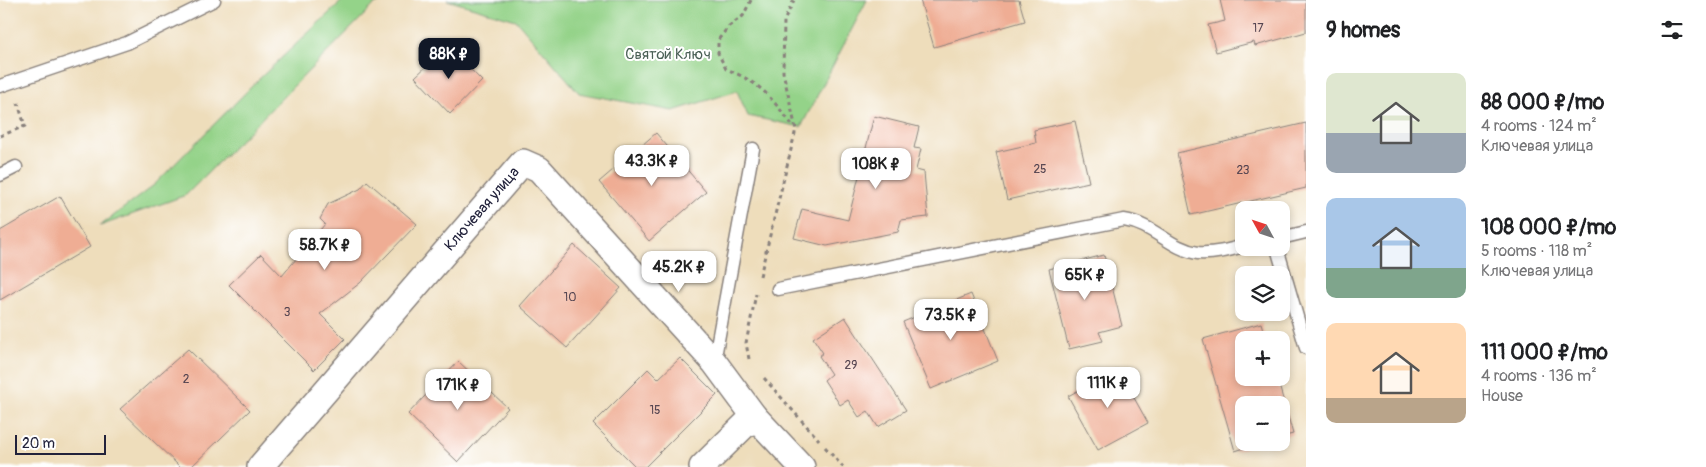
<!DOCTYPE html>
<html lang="en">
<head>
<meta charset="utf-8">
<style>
	body { margin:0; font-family:Pangolin,sans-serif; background:#f6f6f6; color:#202124; height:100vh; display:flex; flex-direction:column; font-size:19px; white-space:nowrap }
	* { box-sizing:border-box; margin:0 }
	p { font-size:16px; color:#757577 }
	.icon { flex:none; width:28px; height:28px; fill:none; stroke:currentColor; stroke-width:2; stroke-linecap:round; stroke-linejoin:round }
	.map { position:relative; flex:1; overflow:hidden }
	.sheet { display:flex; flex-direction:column; background:#fff; width:400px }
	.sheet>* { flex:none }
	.needle { width:32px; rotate:310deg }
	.buttons { position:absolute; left:1235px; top:201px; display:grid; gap:10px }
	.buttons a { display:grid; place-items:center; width:55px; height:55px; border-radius:10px; background:#fff; box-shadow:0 2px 8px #0003; font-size:25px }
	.scale { position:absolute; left:15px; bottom:12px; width:91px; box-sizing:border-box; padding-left:5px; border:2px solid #22223b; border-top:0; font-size:14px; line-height:18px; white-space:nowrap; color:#22223b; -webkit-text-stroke:4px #fff; paint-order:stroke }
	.price { position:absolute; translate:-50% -42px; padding:0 11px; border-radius:10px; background:#fff; color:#222; font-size:16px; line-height:32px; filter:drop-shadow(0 1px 2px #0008) }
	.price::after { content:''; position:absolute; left:50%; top:30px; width:15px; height:11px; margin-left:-8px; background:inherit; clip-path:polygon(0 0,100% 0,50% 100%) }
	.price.current { background:#111827; color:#fff }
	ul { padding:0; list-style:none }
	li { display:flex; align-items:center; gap:15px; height:125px; padding:0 20px }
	li span { display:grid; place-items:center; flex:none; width:140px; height:100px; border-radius:10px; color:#555 }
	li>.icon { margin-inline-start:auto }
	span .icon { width:60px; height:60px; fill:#fffc; stroke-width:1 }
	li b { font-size:21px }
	h2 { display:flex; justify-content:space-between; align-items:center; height:60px; padding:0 20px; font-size:21px }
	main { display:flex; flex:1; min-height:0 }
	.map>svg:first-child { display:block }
	.green { fill:#94d389; stroke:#5b7a62 }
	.building { fill:#efad94 }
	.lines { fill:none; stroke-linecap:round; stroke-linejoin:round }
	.lane-casing { stroke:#88807b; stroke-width:15 }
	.street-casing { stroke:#88807b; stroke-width:28 }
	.path { stroke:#88807b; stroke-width:3; stroke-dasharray:4 4; stroke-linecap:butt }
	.lane { stroke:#fff; stroke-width:12 }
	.street { stroke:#fff; stroke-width:25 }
	.labels { text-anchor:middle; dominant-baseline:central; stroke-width:4; stroke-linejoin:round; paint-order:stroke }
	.number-label { font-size:12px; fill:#554551 }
	.park-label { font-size:15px; fill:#4a6056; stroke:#fff }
	.street-label { font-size:15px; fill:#22223b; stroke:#fff }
</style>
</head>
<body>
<main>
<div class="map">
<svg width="1306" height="467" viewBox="0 0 1306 467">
	<rect width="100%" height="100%" fill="#fff"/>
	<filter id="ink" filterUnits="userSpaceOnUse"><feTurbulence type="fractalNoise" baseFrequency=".02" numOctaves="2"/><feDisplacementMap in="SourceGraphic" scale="10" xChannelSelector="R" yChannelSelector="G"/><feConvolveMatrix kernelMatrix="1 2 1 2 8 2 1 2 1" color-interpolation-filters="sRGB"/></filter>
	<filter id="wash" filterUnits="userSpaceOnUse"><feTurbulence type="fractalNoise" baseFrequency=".0096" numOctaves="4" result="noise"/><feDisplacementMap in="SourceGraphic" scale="20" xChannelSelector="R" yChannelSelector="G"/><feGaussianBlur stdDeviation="1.12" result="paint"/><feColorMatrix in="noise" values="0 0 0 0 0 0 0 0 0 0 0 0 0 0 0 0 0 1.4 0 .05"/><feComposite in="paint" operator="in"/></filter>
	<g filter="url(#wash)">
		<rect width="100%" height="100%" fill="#edb"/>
		<g class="green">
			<path d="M 343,0 L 385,0 L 374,5 L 186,195 L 100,226 L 154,185 L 259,79 Z"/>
			<path d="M 447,0 L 867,0 L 801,127 L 748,116 L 737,91 L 673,111 L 579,93 L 516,20 Z"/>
		</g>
		<g id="blocks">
			<g class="building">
				<path d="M 920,0 L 1019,0 L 1025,21 L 934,47 Z"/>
				<path d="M 1220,0 L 1306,0 L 1306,32 L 1255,46 L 1254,42 L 1216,52 L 1208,25 L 1225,21 Z"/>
				<path d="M 448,46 L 482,81 L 450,114 L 415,77 Z"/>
				<path d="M 874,116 L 919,127 L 914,148 L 921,149 L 916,170 L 924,172 L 928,217 L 901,220 L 898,232 L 827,246 L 794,238 L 802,209 L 848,220 Z"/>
				<path d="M 1075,121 L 1089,182 L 1007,200 L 996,152 L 1036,143 L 1034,130 Z"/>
				<path d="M 1306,123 L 1306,188 L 1191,215 L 1177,153 Z"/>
				<path d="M 656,133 L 706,192 L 649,241 L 599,182 Z"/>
				<path d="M 367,181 L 417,224 L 360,283 L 320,314 L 345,339 L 314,370 L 229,285 L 261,254 L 282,276 L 325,224 L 320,219 L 328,204 L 360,189 Z"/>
				<path d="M 60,196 L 90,247 L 0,300 L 0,231 Z"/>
				<path d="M 574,245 L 621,288 L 567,348 L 520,306 Z"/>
				<path d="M 1104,255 L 1122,326 L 1099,332 L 1103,341 L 1069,349 L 1049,269 Z"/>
				<path d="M 971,294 L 998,361 L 931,389 L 903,322 Z"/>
				<path d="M 845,317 L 906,410 L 878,427 L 868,411 L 859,417 L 848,400 L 840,405 L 824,380 L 831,374 L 819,356 L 823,353 L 813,338 Z"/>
				<path d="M 1261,323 L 1266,340 L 1244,340 L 1244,378 L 1277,378 L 1293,434 L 1281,437 L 1281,405 L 1244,405 L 1244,442 L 1264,442 L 1235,451 L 1203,339 Z"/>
				<path d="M 188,349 L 250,410 L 191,467 L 180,467 L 120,409 Z"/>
				<path d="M 680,358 L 717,395 L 645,467 L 636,467 L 593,424 L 648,369 L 658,379 Z"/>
				<path d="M 458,361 L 508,408 L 458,462 L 408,414 Z"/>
				<path d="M 1118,369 L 1148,423 L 1098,450 L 1068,396 Z"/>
			</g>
		</g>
	</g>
	<g filter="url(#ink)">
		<use href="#blocks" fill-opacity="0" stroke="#88807b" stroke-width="1"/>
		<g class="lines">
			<defs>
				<g id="lane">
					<path d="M 0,86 L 127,43 L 214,0"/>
					<path d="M 0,175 L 16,167"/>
					<path d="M 1281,238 L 1306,232"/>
					<path d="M 1277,248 L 1306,348"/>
					<path d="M 778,289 L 1124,220 C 1153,224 1170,249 1198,253 C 1214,254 1229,250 1244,246"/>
					<path d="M 714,362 L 753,149"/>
				</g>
				<g id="street">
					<path d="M 260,467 L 523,162 L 539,169 L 714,362 L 754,416 L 802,467"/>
					<path d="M 702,467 L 754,416"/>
				</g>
			</defs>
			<use href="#lane" class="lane-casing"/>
			<use href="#street" class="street-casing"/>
			<g class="path">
				<path d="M 751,0 L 743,16 L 729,26 L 718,40 L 718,53 L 726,69 C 763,84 770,97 794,127"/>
				<path d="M 0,136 L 25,126 L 18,103"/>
				<path d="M 760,276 L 796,129 L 783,72 L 784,21 L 794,0"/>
				<path d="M 749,359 L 746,343 L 756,294"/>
				<path d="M 764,378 L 819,440"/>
				<path d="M 825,447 L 843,467"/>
			</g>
			<use href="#lane" class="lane"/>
			<use href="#street" class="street"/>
		</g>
	</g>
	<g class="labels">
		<g class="number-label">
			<text x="1258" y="28">17</text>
			<text x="1040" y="169">25</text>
			<text x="1243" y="170">23</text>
			<text x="570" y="297">10</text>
			<text x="287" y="312">3</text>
			<text x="851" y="365">29</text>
			<text x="186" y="379">2</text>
			<text x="655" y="410">15</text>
		</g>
		<g class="park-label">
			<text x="668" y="54">Святой Ключ</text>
		</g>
		<g class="street-label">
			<text transform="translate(482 209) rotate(-49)">Ключевая улица</text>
		</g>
	</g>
</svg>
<div class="buttons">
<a><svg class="needle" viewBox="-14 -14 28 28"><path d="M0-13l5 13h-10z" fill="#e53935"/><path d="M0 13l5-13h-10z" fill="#757577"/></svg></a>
<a><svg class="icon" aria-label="layers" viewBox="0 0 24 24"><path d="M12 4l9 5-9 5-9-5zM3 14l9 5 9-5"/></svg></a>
<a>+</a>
<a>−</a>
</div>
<div class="scale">20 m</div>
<b class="price current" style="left:449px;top:80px">88K ₽</b>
<b class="price" style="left:652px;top:187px">43.3K ₽</b>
<b class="price" style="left:876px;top:190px">108K ₽</b>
<b class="price" style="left:325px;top:271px">58.7K ₽</b>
<b class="price" style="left:679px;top:293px">45.2K ₽</b>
<b class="price" style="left:1085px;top:301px">65K ₽</b>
<b class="price" style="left:951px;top:341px">73.5K ₽</b>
<b class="price" style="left:1108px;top:409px">111K ₽</b>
<b class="price" style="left:458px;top:411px">171K ₽</b>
</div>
<section class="sheet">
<h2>9 homes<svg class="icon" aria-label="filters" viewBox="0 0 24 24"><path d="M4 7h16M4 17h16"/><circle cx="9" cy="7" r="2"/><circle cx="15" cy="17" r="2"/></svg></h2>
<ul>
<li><span style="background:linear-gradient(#dfe7d0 60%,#9aa5b1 0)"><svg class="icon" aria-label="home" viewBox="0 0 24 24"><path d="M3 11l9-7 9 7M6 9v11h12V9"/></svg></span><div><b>88 000 ₽/mo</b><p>4 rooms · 124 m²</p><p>Ключевая улица</p></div></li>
<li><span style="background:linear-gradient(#a9c7e8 70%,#7fa58c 0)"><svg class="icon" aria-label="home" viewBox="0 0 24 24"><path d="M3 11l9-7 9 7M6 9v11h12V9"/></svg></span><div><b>108 000 ₽/mo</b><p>5 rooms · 118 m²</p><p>Ключевая улица</p></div></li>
<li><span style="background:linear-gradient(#ffd9b3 75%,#b9a48a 0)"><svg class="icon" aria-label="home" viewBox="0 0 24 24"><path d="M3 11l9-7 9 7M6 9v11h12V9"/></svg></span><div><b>111 000 ₽/mo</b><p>4 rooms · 136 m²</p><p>House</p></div></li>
</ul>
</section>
</main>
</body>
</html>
